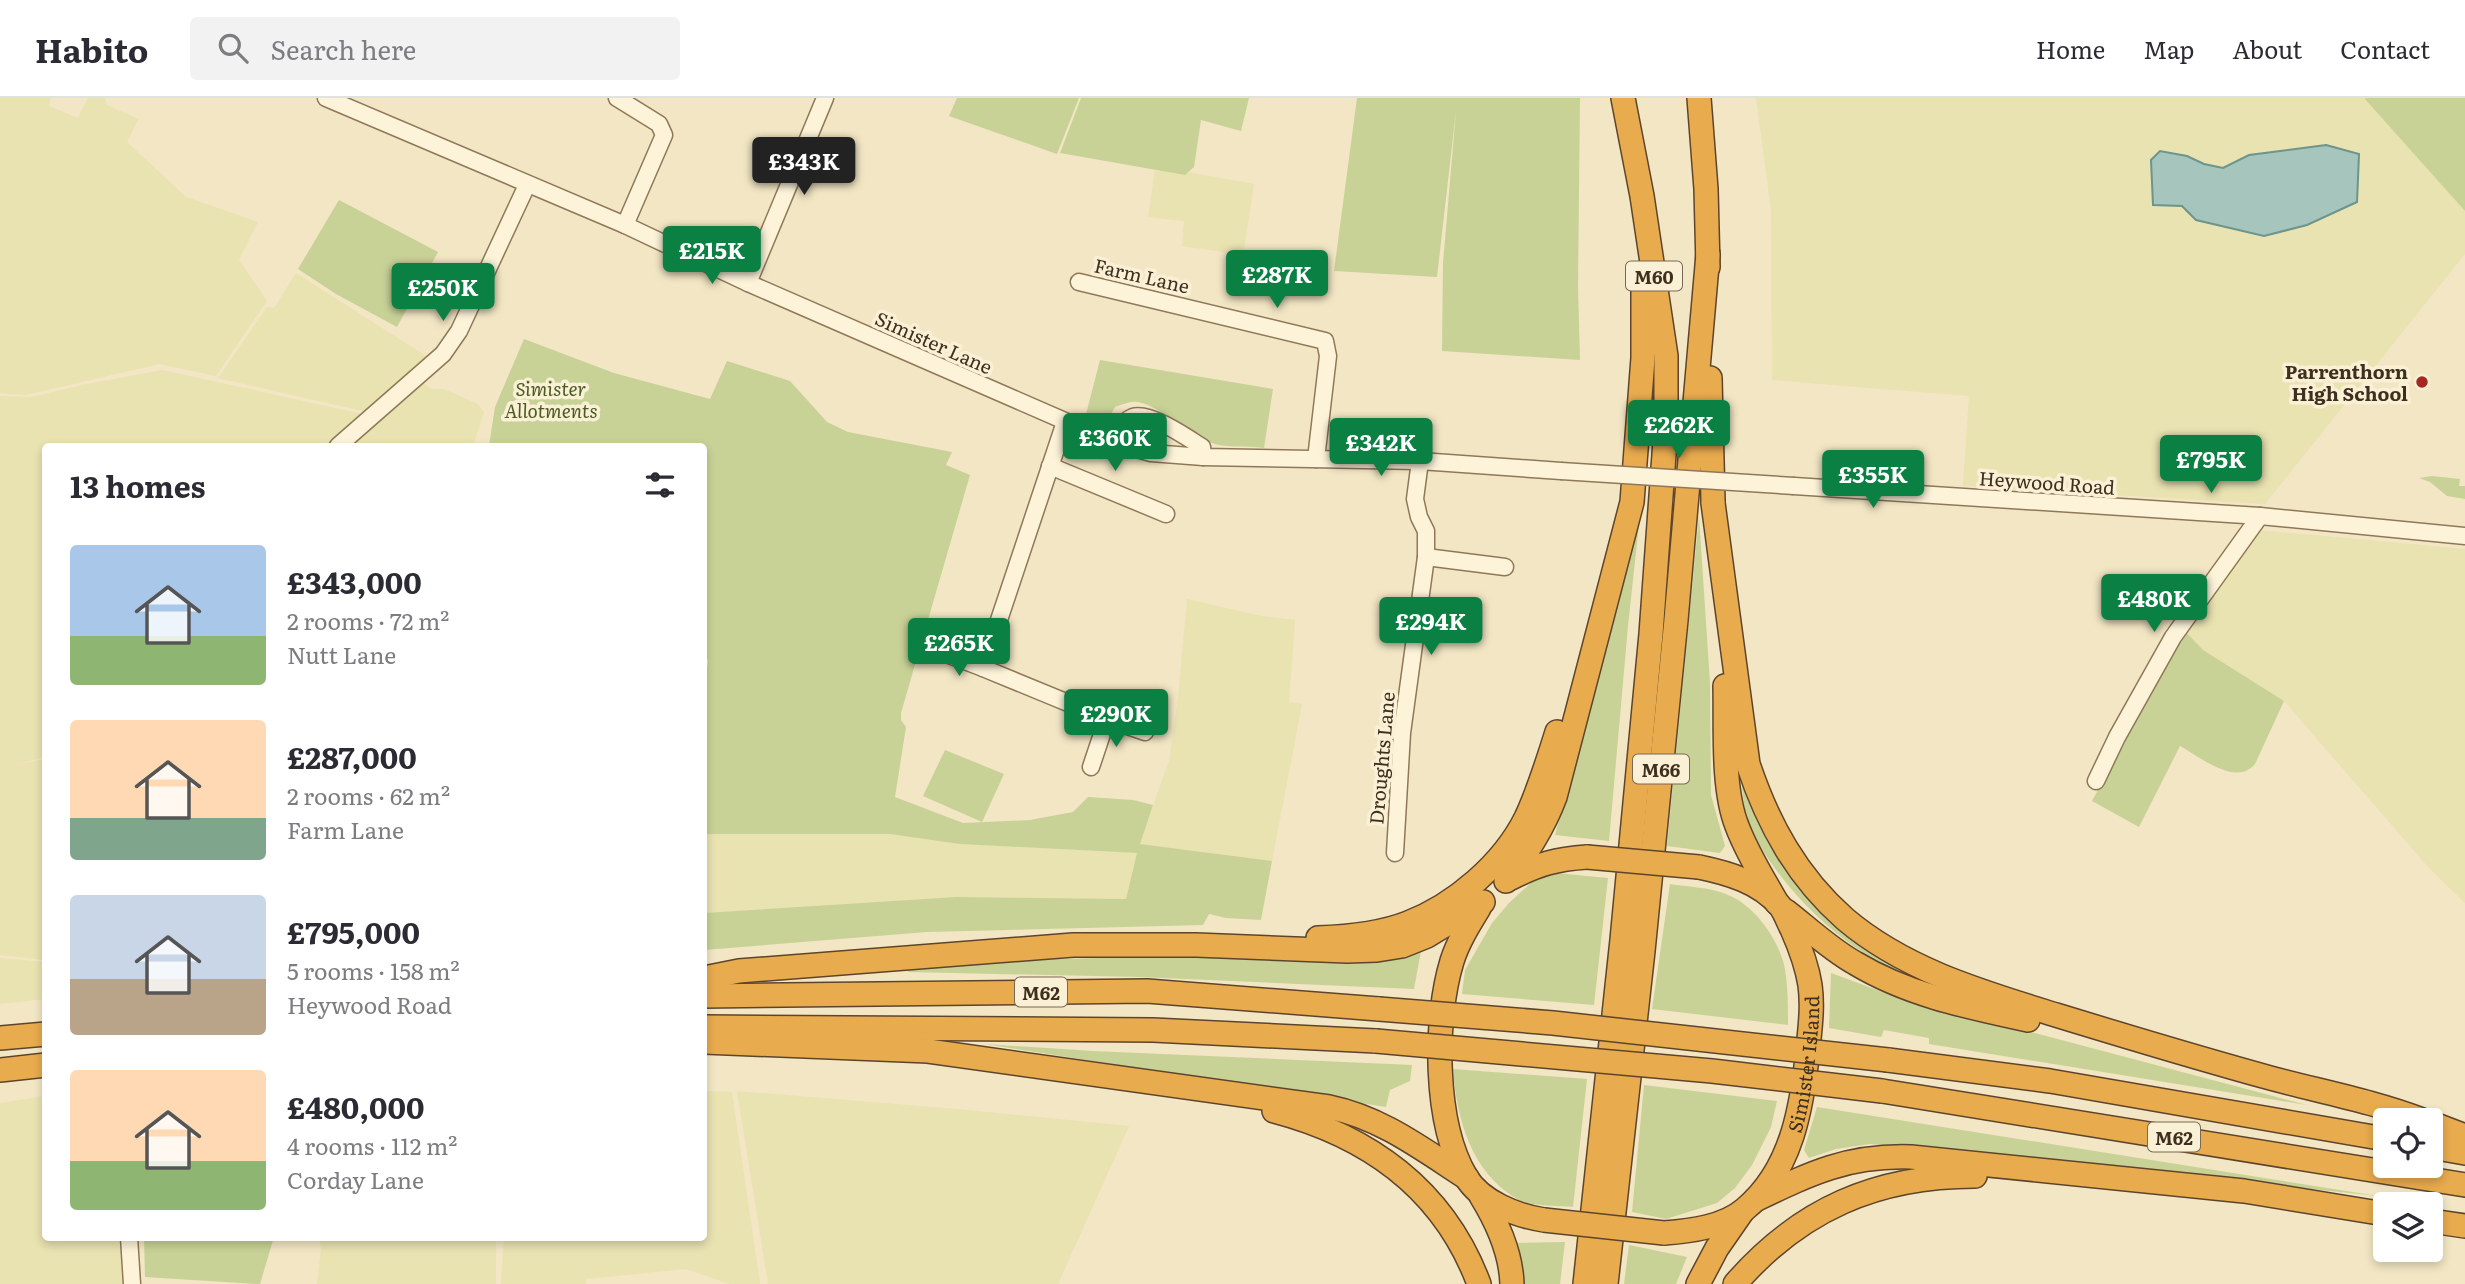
<!DOCTYPE html>
<html lang="en">
<head>
<meta charset="utf-8">
<style>
	body { margin:0; font-family:Literata,serif; background:#f2f2f3; color:#2b2b33; height:100vh; display:flex; flex-direction:column; font-size:26px; white-space:nowrap }
	* { box-sizing:border-box; margin:0 }
	p { font-size:23px; color:#7c7c81 }
	.icon { flex:none; width:38px; height:38px; fill:none; stroke:currentColor; stroke-width:2; stroke-linecap:round; stroke-linejoin:round }
	.map { position:relative; flex:1; overflow:hidden }
	.details { position:absolute; left:42px; top:345px; width:665px; height:798px; display:flex; flex-direction:column; background:#fff; border-radius:7px; box-shadow:0 4px 10px #0003 }
	.details>* { flex:none }
	.buttons { position:absolute; left:2373px; top:1010px; display:grid; gap:14px }
	.buttons a { display:grid; place-items:center; width:70px; height:70px; border-radius:7px; background:#fff; box-shadow:0 4px 10px #0003; font-size:35px }
	.price { position:absolute; translate:-50% -60px; padding:0 16px; border-radius:7px; background:#0b8043; color:#fff; font-size:23px; line-height:46px; filter:drop-shadow(0 2px 4px #0008) }
	.price::after { content:''; position:absolute; left:50%; top:42px; width:21px; height:16px; margin-left:-10px; background:inherit; clip-path:polygon(0 0,100% 0,50% 100%) }
	.price.current { background:#222; color:#fff }
	ul { padding:0; list-style:none }
	li { display:flex; align-items:center; gap:21px; height:175px; padding:0 28px }
	li span { display:grid; place-items:center; flex:none; width:196px; height:140px; border-radius:7px; color:#555 }
	li>.icon { margin-inline-start:auto }
	span .icon { width:84px; height:84px; fill:#fffc; stroke-width:1 }
	li b { font-size:30px }
	h2 { display:flex; justify-content:space-between; align-items:center; height:84px; padding:0 28px; font-size:30px }
	header { display:flex; align-items:center; gap:42px; box-sizing:border-box; height:98px; padding:0 35px; background:#fff; border-bottom:2px solid #e1e1e2 }
	header strong { font-size:33px }
	nav { display:flex; gap:38px; margin-inline-start:auto; font-size:24px }
	.search { width:490px; height:63px; background:#f2f2f3; display:flex; align-items:center; gap:18px; box-sizing:border-box; padding:0 24px; border-radius:7px; color:#7c7c81; font-size:26px }
	.map>svg:first-child { display:block }
	.farmland { fill:#e9e2b1 }
	.green { fill:#c8d297 }
	.water { fill:#a6c5bd; stroke:#6c958c; stroke-width:2 }
	.lines { fill:none; stroke-linecap:round; stroke-linejoin:round }
	.minor-casing { stroke:#8f7858; stroke-width:19 }
	.highway-casing { stroke:#5d452d; stroke-width:26 }
	.minor { stroke:#fcf3d9; stroke-width:16 }
	.highway { stroke:#e8ab4e; stroke-width:23 }
	.minor-bridge-casing { stroke:#8f7858; stroke-width:19; stroke-linecap:butt }
	.highway-bridge-casing { stroke:#5d452d; stroke-width:26; stroke-linecap:butt }
	.minor-bridge { stroke:#fcf3d9; stroke-width:16 }
	.highway-bridge { stroke:#e8ab4e; stroke-width:23 }
	.poi-dot { fill:#a42722; stroke:#f9f0d5; stroke-width:2.5 }
	.labels { text-anchor:middle; dominant-baseline:central; stroke-width:7; stroke-linejoin:round; paint-order:stroke }
	.shield { fill:#f9f0d5; stroke:#766955; stroke-width:2 }
	.shield-label { font-size:18px; font-weight:bold; fill:#3e2f1e }
	.street-label { font-size:19px; fill:#3e2f1e; stroke:#f9f0d5 }
	.poi-label { font-size:19px; font-weight:bold; fill:#3e2f1e; stroke:#f9f0d5; text-anchor:end }
	.park-label { font-size:19px; font-style:italic; fill:#4b5c22; stroke:#f9f0d5 }
</style>
</head>
<body>
<header>
<strong>Habito</strong>
<div class="search"><svg class="icon" aria-label="search" viewBox="0 0 24 24"><circle cx="10" cy="10" r="6"/><path d="M15 15l6 6"/></svg>Search here</div>
<nav><a>Home</a><a>Map</a><a>About</a><a>Contact</a></nav>
</header>
<div class="map">
<svg width="2465" height="1186" viewBox="0 0 2465 1186">
	<rect width="100%" height="100%" fill="#f2e6c4"/>
	<g class="farmland">
		<path d="M 0,0 L 51,0 L 49,8 L 78,20 L 88,0 L 105,0 L 107,7 L 138,21 L 127,44 L 186,99 L 258,124 L 239,162 L 267,203 L 216,278 L 159,266 L 26,297 L 0,295 Z"/>
		<path d="M 1756,0 L 2366,0 L 2465,113 L 2465,156 L 2265,406 L 1963,388 L 1969,298 L 1772,282 L 1771,112 Z"/>
		<path d="M 1155,72 L 1185,77 L 1188,74 L 1254,86 L 1243,157 L 1182,148 L 1184,123 L 1148,119 Z"/>
		<path d="M 296,175 L 429,260 L 367,314 L 218,280 L 267,209 L 274,210 Z"/>
		<path d="M 162,272 L 363,316 L 328,348 L 46,348 L 45,659 L 14,667 L 45,661 L 45,862 L 0,857 L 0,298 L 31,299 L 87,286 Z"/>
		<path d="M 422,284 L 431,291 L 444,291 L 478,306 L 484,314 L 473,348 L 343,348 Z"/>
		<path d="M 2258,432 L 2465,451 L 2465,805 L 2429,770 L 2284,603 L 2203,552 L 2185,533 Z"/>
		<path d="M 1187,501 L 1261,518 L 1295,522 L 1289,604 L 1302,606 L 1272,763 L 1139,746 L 1169,663 L 1178,600 Z"/>
		<path d="M 704,729 L 897,733 L 960,746 L 1137,755 L 1126,801 L 955,799 L 704,815 Z"/>
		<path d="M 0,860 L 45,864 L 45,901 L 0,906 Z"/>
		<path d="M 704,993 L 732,994 L 760,1186 L 730,1186 L 686,1171 L 586,1181 L 586,1186 L 501,1186 L 504,1139 L 704,1139 Z"/>
		<path d="M 737,993 L 957,1011 L 1129,1028 L 1058,1186 L 768,1186 Z"/>
		<path d="M 45,998 L 46,1139 L 121,1139 L 122,1186 L 0,1186 L 0,1005 Z"/>
		<path d="M 319,1139 L 496,1139 L 496,1186 L 317,1186 L 321,1151 Z"/>
	</g>
	<g class="green">
		<path d="M 957,0 L 1079,0 L 1057,56 L 949,18 Z"/>
		<path d="M 1081,0 L 1249,0 L 1241,33 L 1201,22 L 1194,69 L 1185,77 L 1060,55 Z"/>
		<path d="M 1357,0 L 1580,0 L 1578,188 L 1580,262 L 1442,253 L 1443,165 L 1456,13 L 1437,179 L 1334,173 Z"/>
		<path d="M 2366,0 L 2465,0 L 2465,113 L 2365,1 Z"/>
		<path d="M 339,102 L 438,154 L 397,229 L 336,196 L 298,171 Z"/>
		<path d="M 524,241 L 614,275 L 710,301 L 727,263 L 790,283 L 827,324 L 848,334 L 952,354 L 946,367 L 970,377 L 901,615 L 901,622 L 906,629 L 895,699 L 963,725 L 1030,722 L 1073,714 L 1088,699 L 1133,702 L 1153,707 L 1140,746 L 1272,763 L 1261,822 L 1226,820 L 1209,816 L 1203,827 L 927,834 L 704,852 L 704,815 L 956,799 L 1126,801 L 1137,755 L 960,746 L 890,736 L 704,736 L 704,594 L 708,562 L 704,561 L 704,348 L 489,348 L 495,309 Z"/>
		<path d="M 1100,262 L 1273,291 L 1264,350 C 1245,347 1227,351 1209,344 C 1185,336 1154,301 1131,304 C 1126,305 1120,307 1115,309 L 1102,331 L 1084,324 Z"/>
		<path d="M 2432,378 L 2460,381 L 2459,388 L 2465,388 L 2465,401 L 2447,398 L 2430,384 L 2419,380 Z"/>
		<path d="M 1643,390 L 1628,528 L 1609,743 L 1555,737 L 1620,495 Z"/>
		<path d="M 1699,418 L 1710,585 L 1711,697 L 1725,748 L 1720,755 L 1667,748 Z"/>
		<path d="M 2185,533 L 2203,552 L 2284,603 L 2255,666 C 2236,689 2200,659 2180,648 L 2139,729 L 2092,703 Z"/>
		<path d="M 945,652 L 1004,676 L 982,724 L 923,698 Z"/>
		<path d="M 1741,682 L 1774,753 L 1807,799 L 1830,822 L 1956,897 C 1925,885 1893,873 1864,855 C 1820,828 1763,768 1747,719 C 1743,707 1743,694 1741,682 Z"/>
		<path d="M 1556,775 L 1608,780 L 1594,907 L 1462,896 L 1465,872 L 1492,825 L 1509,805 L 1534,782 Z"/>
		<path d="M 1670,786 C 1687,789 1707,789 1723,795 C 1755,805 1783,846 1786,878 C 1788,894 1788,911 1788,927 L 1652,911 Z"/>
		<path d="M 1421,853 L 1414,891 L 1139,879 L 908,874 L 908,866 C 999,863 1090,859 1181,859 C 1260,859 1343,874 1421,853 Z"/>
		<path d="M 1831,875 L 1888,896 L 2307,1007 L 1929,946 L 1929,940 L 1884,932 L 1881,939 L 1829,930 Z"/>
		<path d="M 984,946 L 1093,953 L 1412,967 L 1410,983 L 1390,992 L 1386,1009 Z"/>
		<path d="M 1453,971 L 1587,981 L 1573,1109 C 1560,1108 1530,1108 1519,1102 C 1471,1075 1457,1022 1453,971 Z"/>
		<path d="M 1644,987 L 1777,1003 L 1771,1029 L 1752,1067 L 1735,1090 L 1717,1105 L 1666,1121 L 1632,1114 Z"/>
		<path d="M 1817,1009 L 2378,1098 L 1870,1046 L 1836,1051 L 1809,1060 L 1804,1052 Z"/>
		<path d="M 144,1139 L 274,1139 L 260,1186 L 257,1186 L 145,1179 Z"/>
		<path d="M 1565,1144 L 1560,1186 L 1516,1186 L 1512,1145 Z"/>
		<path d="M 1629,1147 L 1687,1159 L 1676,1186 L 1624,1186 Z"/>
	</g>
	<path class="water" d="M 2326,47 L 2359,56 L 2357,104 L 2307,127 L 2264,138 L 2196,122 L 2182,108 L 2153,107 L 2151,62 L 2160,53 L 2187,58 L 2204,66 L 2223,70 L 2249,57 Z"/>
	<g class="lines">
		<defs>
			<g id="minor">
				<path d="M 326,0 L 625,127 L 748,185 L 1113,344 L 1151,355 L 1203,359 L 1420,363 L 1561,373"/>
				<path d="M 617,0 L 659,26 L 664,37 L 625,127"/>
				<path d="M 1079,184 L 1325,243 L 1328,258 L 1316,361"/>
				<path d="M 748,185 L 825,0"/>
				<path d="M 1065,324 L 983,570 L 1107,621 L 1145,634"/>
				<path d="M 1113,344 C 1118,334 1121,324 1133,319 C 1149,313 1188,340 1202,349 L 1203,359"/>
				<path d="M 338,348 L 443,256 L 459,233 L 527,87"/>
				<path d="M 1050,368 L 1166,416"/>
				<path d="M 1794,388 L 2260,418 L 2465,438"/>
				<path d="M 1426,459 L 1505,469"/>
				<path d="M 949,557 L 983,570"/>
				<path d="M 1091,669 L 1107,621"/>
				<path d="M 2096,683 L 2117,639 L 2173,539 L 2260,418"/>
				<path d="M 1395,755 L 1402,635 L 1426,459 L 1426,433 L 1419,419 L 1415,401 L 1420,363"/>
				<path d="M 129,1139 L 132,1186"/>
			</g>
			<g id="highway">
				<path d="M 1699,0 L 1706,91 L 1708,169"/>
				<path d="M 1710,280 L 1713,403"/>
				<path d="M 1713,405 L 1748,666 C 1768,726 1797,779 1845,821 C 1905,872 1982,894 2056,917 C 2128,939 2201,961 2274,981 C 2323,994 2375,1004 2422,1022"/>
				<path d="M 1725,588 C 1726,629 1722,691 1737,728 C 1747,755 1763,780 1777,805"/>
				<path d="M 1511,780 C 1539,766 1556,761 1587,759"/>
				<path d="M 1506,783 C 1526,756 1543,731 1555,699 L 1632,404 L 1643,260 L 1643,181"/>
				<path d="M 1479,810 C 1468,828 1458,844 1452,863 C 1434,922 1434,1025 1466,1079 C 1481,1104 1517,1118 1544,1122"/>
				<path d="M 1786,813 C 1808,830 1830,851 1855,865 C 1908,897 1968,909 2028,922"/>
				<path d="M 1318,840 C 1348,839 1380,836 1408,825 C 1455,807 1503,766 1526,720 C 1539,692 1548,663 1557,634"/>
				<path d="M 704,880 L 739,873 L 1073,847 L 1196,847 L 1347,853 L 1377,852 L 1402,848 L 1427,838 L 1483,804"/>
				<path d="M 704,898 L 1147,893 L 1379,911"/>
				<path d="M 704,929 L 1153,932 L 1376,943"/>
				<path d="M 0,940 L 46,936"/>
				<path d="M 704,944 L 928,953 L 1329,1009 C 1382,1020 1422,1051 1467,1080"/>
				<path d="M 1888,962 L 2050,983 L 2385,1041"/>
				<path d="M 0,972 L 46,967"/>
				<path d="M 1882,993 L 2465,1087"/>
				<path d="M 1274,1013 C 1369,1038 1444,1092 1479,1186"/>
				<path d="M 2431,1025 L 2465,1038"/>
				<path d="M 2431,1049 L 2465,1055"/>
				<path d="M 1481,1098 C 1497,1124 1511,1154 1512,1186"/>
				<path d="M 1755,1102 C 1811,1075 1848,1057 1911,1059 L 2244,1093 L 2385,1116"/>
				<path d="M 2431,1123 L 2465,1128"/>
				<path id="s1" d="M 1664,1135 C 1691,1133 1724,1129 1745,1111 C 1792,1072 1802,1009 1808,951 C 1810,930 1813,909 1810,887 C 1807,868 1800,849 1792,831 C 1788,824 1785,814 1780,808 C 1760,784 1728,775 1699,769"/>
				<path d="M 1585,1186 L 1622,842 L 1651,536 L 1666,329 L 1666,258 L 1642,98 L 1623,0"/>
				<path d="M 1606,1186 L 1643,853 L 1676,522 L 1708,156"/>
				<path d="M 1698,1186 L 1717,1150 L 1742,1114"/>
				<path d="M 1735,1186 C 1800,1111 1877,1078 1975,1078"/>
			</g>
		</defs>
		<use href="#minor" class="minor-casing"/>
		<use href="#highway" class="highway-casing"/>
		<use href="#minor" class="minor"/>
		<use href="#highway" class="highway"/>
		<defs>
			<path id="minor-bridge" d="M 1561,373 L 1794,388"/>
			<g id="highway-bridge">
				<path d="M 1587,759 L 1699,769"/>
				<path d="M 1379,911 L 1553,925 L 1888,962"/>
				<path d="M 1376,943 L 1712,973 L 1882,993"/>
				<path d="M 1544,1122 L 1664,1135"/>
			</g>
		</defs>
		<use href="#minor-bridge" class="minor-bridge-casing"/>
		<use href="#highway-bridge" class="highway-bridge-casing"/>
		<use href="#minor-bridge" class="minor-bridge"/>
		<use href="#highway-bridge" class="highway-bridge"/>
	</g>
	<circle class="poi-dot" cx="2422" cy="284" r="7"/>
	<g class="labels">
		<g class="shield">
			<rect x="1626" y="163.5" width="56" height="29" rx="5"/>
			<rect x="1633" y="656.5" width="56" height="29" rx="5"/>
			<rect x="1015" y="879.5" width="52" height="29" rx="5"/>
			<rect x="2148" y="1024.5" width="52" height="29" rx="5"/>
		</g>
		<g class="shield-label">
			<text x="1654" y="178">M60</text>
			<text x="1661" y="671">M66</text>
			<text x="1041" y="894">M62</text>
			<text x="2174" y="1039">M62</text>
		</g>
		<g class="street-label">
			<text transform="translate(1142 177) rotate(13)">Farm Lane</text>
			<text transform="translate(934 244) rotate(24)">Simister Lane</text>
			<text transform="translate(2047 384) rotate(4)">Heywood Road</text>
			<text transform="translate(1381 660) rotate(-85)">Droughts Lane</text>
			<text stroke="none"><textPath href="#s1" startOffset="247">Simister Island</textPath></text>
		</g>
		<g class="poi-label">
			<text x="2408" y="273">Parrenthorn<tspan x="2408" dy="22">High School</tspan></text>
		</g>
		<g class="park-label">
			<text x="551" y="290">Simister<tspan x="551" dy="22">Allotments</tspan></text>
		</g>
	</g>
</svg>
<div class="buttons">
<a><svg class="icon" aria-label="locate" viewBox="0 0 24 24"><circle cx="12" cy="12" r="6"/><path d="M12 2v4M12 18v4M2 12h4M18 12h4"/></svg></a>
<a><svg class="icon" aria-label="layers" viewBox="0 0 24 24"><path d="M12 4l9 5-9 5-9-5zM3 14l9 5 9-5"/></svg></a>
</div>
<b class="price current" style="left:804px;top:99px">£343K</b>
<b class="price" style="left:712px;top:188px">£215K</b>
<b class="price" style="left:1277px;top:212px">£287K</b>
<b class="price" style="left:443px;top:225px">£250K</b>
<b class="price" style="left:1679px;top:362px">£262K</b>
<b class="price" style="left:1115px;top:375px">£360K</b>
<b class="price" style="left:1381px;top:380px">£342K</b>
<b class="price" style="left:2211px;top:397px">£795K</b>
<b class="price" style="left:1873px;top:412px">£355K</b>
<b class="price" style="left:2154px;top:536px">£480K</b>
<b class="price" style="left:1431px;top:559px">£294K</b>
<b class="price" style="left:959px;top:580px">£265K</b>
<b class="price" style="left:1116px;top:651px">£290K</b>
<section class="details">
<h2>13 homes<svg class="icon" aria-label="filters" viewBox="0 0 24 24"><path d="M4 7h16M4 17h16"/><circle cx="9" cy="7" r="2"/><circle cx="15" cy="17" r="2"/></svg></h2>
<ul>
<li><span style="background:linear-gradient(#a9c7e8 65%,#8fb573 0)"><svg class="icon" aria-label="home" viewBox="0 0 24 24"><path d="M3 11l9-7 9 7M6 9v11h12V9"/></svg></span><div><b>£343,000</b><p>2 rooms · 72 m²</p><p>Nutt Lane</p></div></li>
<li><span style="background:linear-gradient(#ffd9b3 70%,#7fa58c 0)"><svg class="icon" aria-label="home" viewBox="0 0 24 24"><path d="M3 11l9-7 9 7M6 9v11h12V9"/></svg></span><div><b>£287,000</b><p>2 rooms · 62 m²</p><p>Farm Lane</p></div></li>
<li><span style="background:linear-gradient(#c9d6e8 60%,#b9a48a 0)"><svg class="icon" aria-label="home" viewBox="0 0 24 24"><path d="M3 11l9-7 9 7M6 9v11h12V9"/></svg></span><div><b>£795,000</b><p>5 rooms · 158 m²</p><p>Heywood Road</p></div></li>
<li><span style="background:linear-gradient(#ffd9b3 65%,#8fb573 0)"><svg class="icon" aria-label="home" viewBox="0 0 24 24"><path d="M3 11l9-7 9 7M6 9v11h12V9"/></svg></span><div><b>£480,000</b><p>4 rooms · 112 m²</p><p>Corday Lane</p></div></li>
</ul>
</section>
</div>
</body>
</html>
